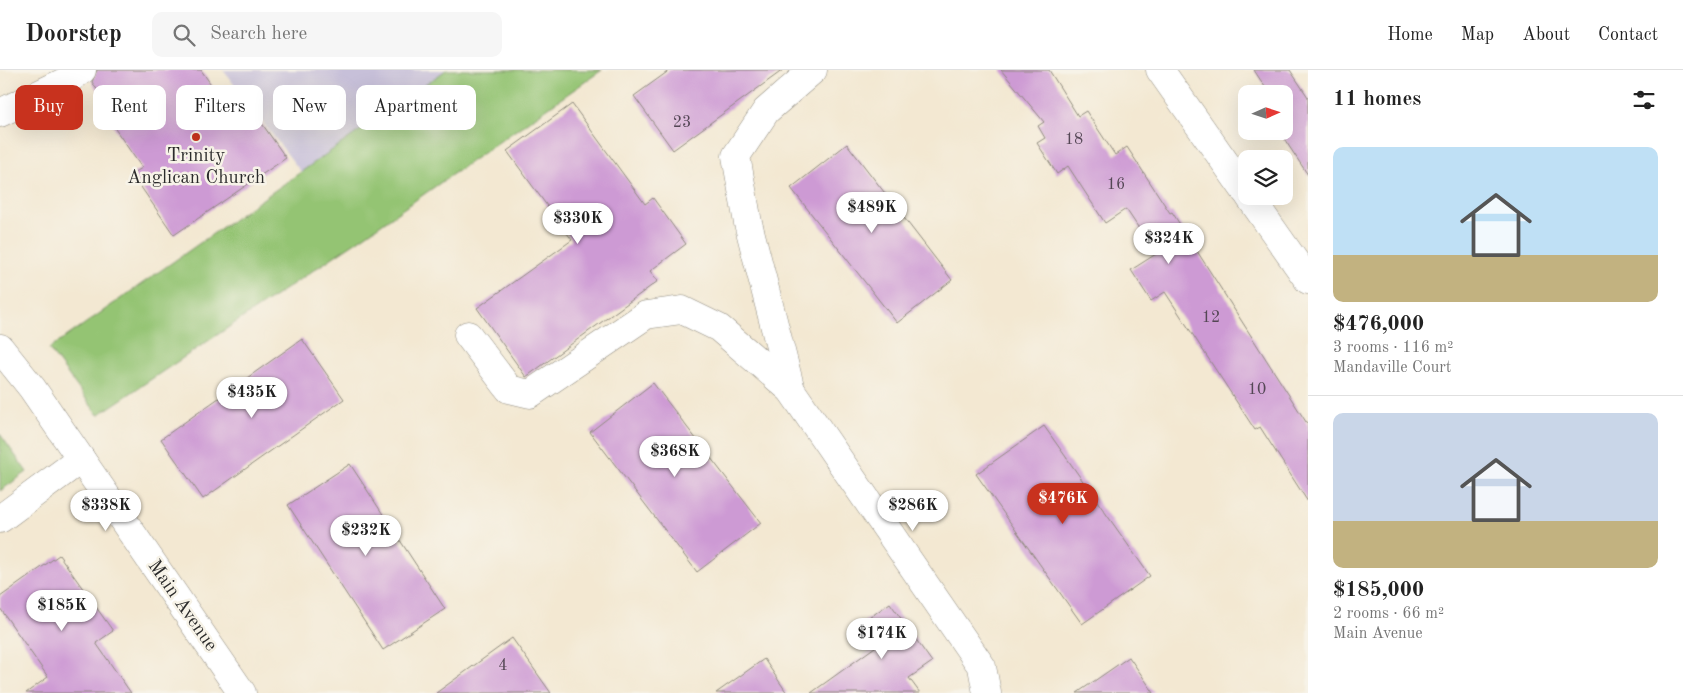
<!DOCTYPE html>
<html lang="en">
<head>
<meta charset="utf-8">
<style>
	body { margin:0; font-family:"Old Standard TT",serif; background:#f6f6f6; color:#222; height:100vh; display:flex; flex-direction:column; font-size:19px; white-space:nowrap }
	* { box-sizing:border-box; margin:0 }
	p { font-size:16px; color:#767676 }
	.icon { flex:none; width:28px; height:28px; fill:none; stroke:currentColor; stroke-width:2; stroke-linecap:round; stroke-linejoin:round }
	.map { position:relative; flex:1; overflow:hidden }
	.panel { display:flex; flex-direction:column; background:#fff; width:375px }
	.panel>* { flex:none }
	.guide { position:absolute; left:15px; top:15px; width:475px; height:45px; display:flex; gap:10px }
	.needle { width:32px; rotate:87deg }
	.buttons { position:absolute; left:1238px; top:15px; display:grid; gap:10px }
	.buttons a { display:grid; place-items:center; width:55px; height:55px; border-radius:10px; background:#fff; box-shadow:0 5px 20px #0002; font-size:25px }
	.price { position:absolute; translate:-50% -42px; padding:0 11px; border-radius:18px; background:#fff; color:#222; font-size:16px; line-height:32px; filter:drop-shadow(0 1px 2px #0008) }
	.price::after { content:''; position:absolute; left:50%; top:30px; width:15px; height:11px; margin-left:-8px; background:inherit; clip-path:polygon(0 0,100% 0,50% 100%) }
	.price.current { background:#c8321e; color:#fff }
	ul { padding:0; list-style:none }
	li { display:grid; align-content:center; gap:10px; height:265px; padding:0 25px }
	li+li { border-top:1px solid #e0e0e0 }
	li span { display:grid; place-items:center; height:155px; border-radius:10px; color:#555 }
	li>.icon { margin-inline-start:auto }
	span .icon { width:90px; height:90px; fill:#fffc; stroke-width:1 }
	li b { font-size:21px }
	h2 { display:flex; justify-content:space-between; align-items:center; height:60px; padding:0 25px; font-size:21px }
	.chip { padding:0 18px; border-radius:10px; background:#fff; box-shadow:0 5px 20px #0002; font-size:18px; line-height:45px }
	.chip.current { background:#c8321e; color:#fff }
	header { display:flex; align-items:center; gap:30px; box-sizing:border-box; height:70px; padding:0 25px; background:#fff; border-bottom:1px solid #e0e0e0 }
	header strong { font-size:24px }
	nav { display:flex; gap:28px; margin-inline-start:auto; font-size:18px }
	.search { width:350px; height:45px; background:#f6f6f6; display:flex; align-items:center; gap:12px; box-sizing:border-box; padding:0 18px; border-radius:10px; color:#767676; font-size:19px }
	main { display:flex; flex:1; min-height:0 }
	.map>svg:first-child { display:block }
	.industrial { fill:#c7c0d9 }
	.green { fill:#94c473; stroke:#60784f }
	.building { fill:#cd9ad4 }
	.lines { fill:none; stroke-linecap:round; stroke-linejoin:round }
	.minor-casing { stroke:#8f8a7e; stroke-width:29 }
	.minor { stroke:#fff; stroke-width:28 }
	.poi-dot { fill:#c8321e; stroke:#f7f3e8; stroke-width:2 }
	.labels { text-anchor:middle; dominant-baseline:central; stroke-width:5; stroke-linejoin:round; paint-order:stroke }
	.number-label { font-size:16px; fill:#544755 }
	.poi-label { font-size:19px; fill:#2b2b2b; stroke:#f7f3e8 }
	.street-label { font-size:19px; fill:#2b2b2b; stroke:#f7f3e8 }
</style>
</head>
<body>
<header>
<strong>Doorstep</strong>
<div class="search"><svg class="icon" aria-label="search" viewBox="0 0 24 24"><circle cx="10" cy="10" r="6"/><path d="M15 15l6 6"/></svg>Search here</div>
<nav><a>Home</a><a>Map</a><a>About</a><a>Contact</a></nav>
</header>
<main>
<div class="map">
<svg width="1308" height="623" viewBox="0 0 1308 623">
	<rect width="100%" height="100%" fill="#f7f3e8"/>
	<filter id="ink" filterUnits="userSpaceOnUse"><feTurbulence type="fractalNoise" baseFrequency=".02" numOctaves="2"/><feDisplacementMap in="SourceGraphic" scale="10" xChannelSelector="R" yChannelSelector="G"/><feConvolveMatrix kernelMatrix="1 2 1 2 8 2 1 2 1" color-interpolation-filters="sRGB"/></filter>
	<filter id="wash" filterUnits="userSpaceOnUse"><feTurbulence type="fractalNoise" baseFrequency=".0096" numOctaves="4" result="noise"/><feDisplacementMap in="SourceGraphic" scale="20" xChannelSelector="R" yChannelSelector="G"/><feGaussianBlur stdDeviation="1.12" result="paint"/><feColorMatrix in="noise" values="0 0 0 0 0 0 0 0 0 0 0 0 0 0 0 0 0 1.4 0 .05"/><feComposite in="paint" operator="in"/></filter>
	<g filter="url(#wash)">
		<rect width="100%" height="100%" fill="#f3e8d2"/>
		<path class="industrial" d="M 223,0 L 446,0 L 301,102 Z"/>
		<g class="green">
			<path d="M 446,0 L 602,0 L 357,171 L 98,345 L 49,279 Z"/>
			<path d="M 0,364 L 27,402 L 0,421 Z"/>
		</g>
		<g id="blocks">
			<g class="building">
				<path d="M 97,0 L 201,0 L 233,46 L 249,35 L 286,88 L 174,165 L 132,104 L 142,98 L 100,37 L 106,33 L 92,12 Z"/>
				<path d="M 670,0 L 783,0 L 673,80 L 634,26 Z"/>
				<path d="M 1001,0 L 1049,0 L 1078,46 L 1086,41 L 1115,85 L 1127,77 L 1170,143 L 1172,142 L 1308,355 L 1308,432 L 1260,357 L 1255,360 L 1165,222 L 1151,231 L 1131,200 L 1156,184 L 1126,139 L 1105,153 L 1068,96 L 1057,104 L 1037,73 L 1045,68 L 1038,56 L 1044,52 Z"/>
				<path d="M 1254,0 L 1290,0 L 1308,27 L 1308,105 L 1279,61 L 1284,61 L 1284,24 L 1262,24 L 1267,20 Z"/>
				<path d="M 572,34 L 645,134 L 653,128 L 686,174 L 650,201 L 658,211 L 526,307 L 477,238 L 572,170 L 507,81 Z"/>
				<path d="M 847,74 L 952,210 L 897,253 L 791,118 Z"/>
				<path d="M 302,269 L 344,329 L 203,429 L 161,369 Z"/>
				<path d="M 653,313 L 761,453 L 697,502 L 590,362 Z"/>
				<path d="M 1044,356 L 1150,506 L 1082,554 L 976,404 Z"/>
				<path d="M 350,394 L 445,539 L 383,580 L 288,435 Z"/>
				<path d="M 59,485 L 113,561 L 96,573 L 131,623 L 26,623 L 48,607 L 0,538 L 0,527 Z"/>
				<path d="M 890,533 L 932,592 L 909,608 L 920,623 L 811,623 L 875,577 L 859,555 Z"/>
				<path d="M 512,568 L 551,623 L 436,623 Z"/>
				<path d="M 1129,587 L 1154,623 L 1077,623 Z"/>
				<path d="M 764,589 L 787,623 L 716,623 Z"/>
			</g>
		</g>
	</g>
	<g filter="url(#ink)">
		<use href="#blocks" fill-opacity="0" stroke="#8f8a7e" stroke-width="1"/>
		<g class="lines">
			<defs>
				<g id="minor">
					<path d="M 1160,0 L 1246,122"/>
					<path d="M 0,43 L 68,10 L 82,0"/>
					<path d="M 1249,126 L 1308,210"/>
					<path d="M 468,265 L 509,319 L 530,324 L 646,245 L 682,240 L 719,258 L 791,320 L 982,597 L 987,623"/>
					<path d="M 0,278 L 32,318 L 242,623"/>
					<path d="M 791,320 L 748,153 L 736,86 L 766,41 L 813,0"/>
					<path d="M 0,449 L 81,389"/>
				</g>
			</defs>
			<use href="#minor" class="minor-casing"/>
			<use href="#minor" class="minor"/>
		</g>
	</g>
	<circle class="poi-dot" cx="196" cy="67" r="5"/>
	<g class="labels">
		<g class="number-label">
			<text x="682" y="53">23</text>
			<text x="1074" y="70">18</text>
			<text x="1116" y="115">16</text>
			<text x="1211" y="248">12</text>
			<text x="1257" y="320">10</text>
			<text x="503" y="596">4</text>
		</g>
		<g class="poi-label">
			<text x="196" y="86">Trinity<tspan x="196" dy="22">Anglican Church</tspan></text>
		</g>
		<g class="street-label">
			<text transform="translate(182 536) rotate(55)">Main Avenue</text>
		</g>
	</g>
</svg>
<div class="buttons">
<a><svg class="needle" viewBox="-14 -14 28 28"><path d="M0-13l5 13h-10z" fill="#e53935"/><path d="M0 13l5-13h-10z" fill="#767676"/></svg></a>
<a><svg class="icon" aria-label="layers" viewBox="0 0 24 24"><path d="M12 4l9 5-9 5-9-5zM3 14l9 5 9-5"/></svg></a>
</div>
<b class="price" style="left:872px;top:164px">$489K</b>
<b class="price" style="left:578px;top:175px">$330K</b>
<b class="price" style="left:1169px;top:195px">$324K</b>
<b class="price" style="left:252px;top:349px">$435K</b>
<b class="price" style="left:675px;top:408px">$368K</b>
<b class="price current" style="left:1063px;top:455px">$476K</b>
<b class="price" style="left:106px;top:462px">$338K</b>
<b class="price" style="left:913px;top:462px">$286K</b>
<b class="price" style="left:366px;top:487px">$232K</b>
<b class="price" style="left:62px;top:562px">$185K</b>
<b class="price" style="left:882px;top:590px">$174K</b>
<div class="guide">
<a class="chip current">Buy</a>
<a class="chip">Rent</a>
<a class="chip">Filters</a>
<a class="chip">New</a>
<a class="chip">Apartment</a>
</div>
</div>
<section class="panel">
<h2>11 homes<svg class="icon" aria-label="filters" viewBox="0 0 24 24"><path d="M4 7h16M4 17h16"/><circle cx="9" cy="7" r="2"/><circle cx="15" cy="17" r="2"/></svg></h2>
<ul>
<li><span style="background:linear-gradient(#bfe0f5 70%,#c2b280 0)"><svg class="icon" aria-label="home" viewBox="0 0 24 24"><path d="M3 11l9-7 9 7M6 9v11h12V9"/></svg></span><div><b>$476,000</b><p>3 rooms · 116 m²</p><p>Mandaville Court</p></div></li>
<li><span style="background:linear-gradient(#c9d6e8 70%,#c2b280 0)"><svg class="icon" aria-label="home" viewBox="0 0 24 24"><path d="M3 11l9-7 9 7M6 9v11h12V9"/></svg></span><div><b>$185,000</b><p>2 rooms · 66 m²</p><p>Main Avenue</p></div></li>
</ul>
</section>
</main>
</body>
</html>
